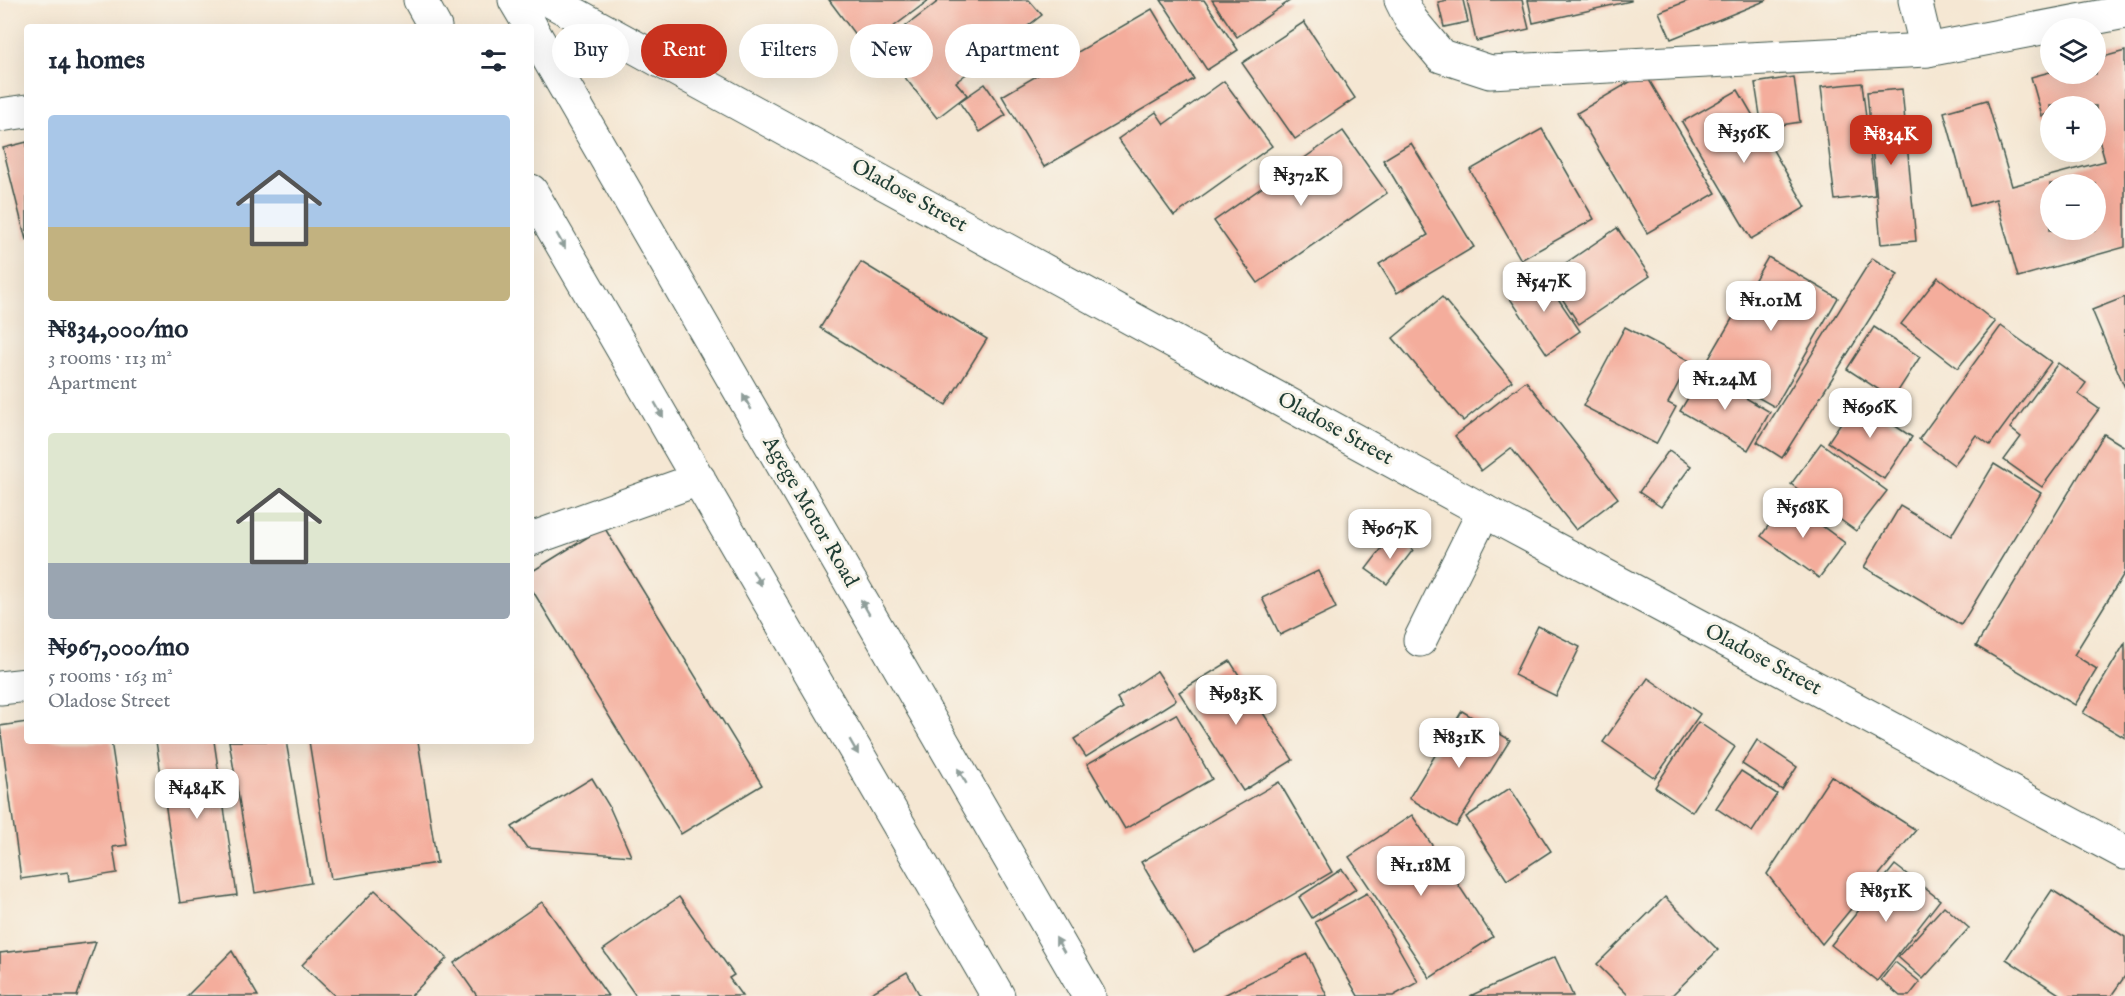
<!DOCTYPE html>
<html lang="en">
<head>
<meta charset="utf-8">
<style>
	body { margin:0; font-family:"IM FELL English",serif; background:#f6f6f7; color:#1f2937; height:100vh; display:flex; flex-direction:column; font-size:22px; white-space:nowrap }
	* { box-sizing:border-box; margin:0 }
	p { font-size:20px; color:#747a83 }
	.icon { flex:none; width:33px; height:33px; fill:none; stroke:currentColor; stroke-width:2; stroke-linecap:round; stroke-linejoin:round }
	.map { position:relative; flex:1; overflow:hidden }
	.details { position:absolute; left:24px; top:24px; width:510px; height:720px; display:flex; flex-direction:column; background:#fff; border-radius:6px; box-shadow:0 6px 24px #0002 }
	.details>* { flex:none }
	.banner { position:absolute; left:552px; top:24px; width:570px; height:54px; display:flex; gap:12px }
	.tools { position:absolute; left:2040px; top:18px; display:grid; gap:12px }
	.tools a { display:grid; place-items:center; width:66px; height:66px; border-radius:50%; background:#fff; box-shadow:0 6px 24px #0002; font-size:30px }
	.price { position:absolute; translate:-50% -51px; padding:0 14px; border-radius:12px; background:#fff; color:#222; font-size:20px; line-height:39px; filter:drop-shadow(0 2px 3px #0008) }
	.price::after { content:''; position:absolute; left:50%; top:36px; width:18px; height:14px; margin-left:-9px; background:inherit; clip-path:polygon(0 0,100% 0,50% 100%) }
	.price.current { background:#c8321e; color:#fff }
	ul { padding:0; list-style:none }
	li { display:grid; align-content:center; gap:12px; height:318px; padding:0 24px }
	li span { display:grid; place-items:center; height:186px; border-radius:6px; color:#555 }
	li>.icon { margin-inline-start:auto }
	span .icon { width:108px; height:108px; fill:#fffc; stroke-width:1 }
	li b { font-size:26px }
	h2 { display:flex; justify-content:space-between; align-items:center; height:72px; padding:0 24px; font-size:26px }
	.chip { padding:0 21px; border-radius:27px; background:#fff; box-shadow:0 6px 24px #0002; font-size:21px; line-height:54px }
	.chip.current { background:#c8321e; color:#fff }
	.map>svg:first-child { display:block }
	.building { fill:#f4ad9c; fill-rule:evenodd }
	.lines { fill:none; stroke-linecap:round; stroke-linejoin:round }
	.minor-casing { stroke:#3f564c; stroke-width:35 }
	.secondary-casing { stroke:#3f564c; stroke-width:35 }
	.minor { stroke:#fff; stroke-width:33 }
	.secondary { stroke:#fff; stroke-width:33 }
	.oneway { fill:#8f9e9a }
	.labels { text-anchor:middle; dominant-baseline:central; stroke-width:6; stroke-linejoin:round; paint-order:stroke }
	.street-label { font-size:21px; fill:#1f3d34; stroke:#f7f3e8 }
</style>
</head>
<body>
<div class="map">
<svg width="2125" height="996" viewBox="0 0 2125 996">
	<rect width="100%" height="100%" fill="#f7f3e8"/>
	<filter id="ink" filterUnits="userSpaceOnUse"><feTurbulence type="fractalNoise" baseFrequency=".0167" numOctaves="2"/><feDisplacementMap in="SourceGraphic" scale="12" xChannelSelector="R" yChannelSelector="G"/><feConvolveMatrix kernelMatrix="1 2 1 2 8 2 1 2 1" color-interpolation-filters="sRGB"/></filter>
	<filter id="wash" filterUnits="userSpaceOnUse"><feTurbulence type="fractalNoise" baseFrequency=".008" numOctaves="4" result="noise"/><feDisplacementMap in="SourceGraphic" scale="24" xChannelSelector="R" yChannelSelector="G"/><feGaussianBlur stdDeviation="1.35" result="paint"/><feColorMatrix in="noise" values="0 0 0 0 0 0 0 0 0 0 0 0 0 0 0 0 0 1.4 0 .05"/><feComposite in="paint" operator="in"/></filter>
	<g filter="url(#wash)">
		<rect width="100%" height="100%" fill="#f5e7d3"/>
		<g id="blocks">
			<g class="building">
				<path d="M 829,0 L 929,0 L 865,48 Z"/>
				<path d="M 940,0 L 1029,0 L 1042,15 L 956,82 L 967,95 L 937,118 L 880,46 Z"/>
				<path d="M 1161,0 L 1204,0 L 1238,50 L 1207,70 Z"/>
				<path d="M 1212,0 L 1291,0 L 1237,37 Z"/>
				<path d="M 1448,0 L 1463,0 L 1468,22 L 1444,27 L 1438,2 Z"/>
				<path d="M 1467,0 L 1522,0 L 1529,29 L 1476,41 Z"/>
				<path d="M 1528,0 L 1631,0 L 1631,1 L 1533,23 Z"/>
				<path d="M 1690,0 L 1767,0 L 1671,39 L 1659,12 Z"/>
				<path d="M 1152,9 L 1194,79 L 1044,167 L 1002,96 Z"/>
				<path d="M 1304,22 L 1355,98 L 1295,139 L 1242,63 Z"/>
				<path d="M 2125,51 L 2125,247 L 2018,277 L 1996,199 L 1970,206 L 1944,112 L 1987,100 L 2012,186 L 2105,161 L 2096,129 L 2096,106 L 2089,106 L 2088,103 L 2075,106 L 2050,106 L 2050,113 L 2042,116 L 2031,77 L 2050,72 L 2096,74 L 2096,59 ZM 2050,184 L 2096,184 L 2096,230 L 2050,230 Z"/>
				<path d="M 1645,73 L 1716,193 L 1647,233 L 1577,113 Z"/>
				<path d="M 1794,77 L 1800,122 L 1762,128 L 1755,83 Z"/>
				<path d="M 1224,81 L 1272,146 L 1174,216 L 1118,139 L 1156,112 L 1164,124 Z"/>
				<path d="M 1862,83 L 1875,195 L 1835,200 L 1821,87 Z"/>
				<path d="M 985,84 L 1006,115 L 980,132 L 959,102 Z"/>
				<path d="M 1902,89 L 1916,241 L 1881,244 L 1867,92 Z"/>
				<path d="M 1738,90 L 1806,207 L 1751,239 L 1682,122 Z"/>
				<path d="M 1542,129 L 1594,219 L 1521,260 L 1470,170 Z"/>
				<path d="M 1343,131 L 1387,193 L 1258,283 L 1214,221 Z"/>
				<path d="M 27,142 L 27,239 L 26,240 L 3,148 Z"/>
				<path d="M 1411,143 L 1474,247 L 1397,293 L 1379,264 L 1428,235 L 1383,160 Z"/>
				<path d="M 1617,228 L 1650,276 L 1579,324 L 1547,276 Z"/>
				<path d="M 1768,257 L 1838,298 L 1775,407 L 1704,367 Z"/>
				<path d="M 1872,258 L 1898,274 L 1782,458 L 1757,442 Z"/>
				<path d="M 861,262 L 987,339 L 946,405 L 820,328 Z"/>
				<path d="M 1540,272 L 1580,331 L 1547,354 L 1507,294 Z"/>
				<path d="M 1938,277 L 1995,322 L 1958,368 L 1901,324 Z"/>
				<path d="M 1442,297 L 1512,381 L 1463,421 L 1393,338 Z"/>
				<path d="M 2125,297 L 2125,388 L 2092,310 Z"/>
				<path d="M 2001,326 L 2051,362 L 1990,445 L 1976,435 L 1954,465 L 1919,439 Z"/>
				<path d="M 1625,327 L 1690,361 L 1668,403 L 1676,407 L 1656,444 L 1583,406 Z"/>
				<path d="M 1874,327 L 1920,357 L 1893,399 L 1847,369 Z"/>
				<path d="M 2058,363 L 2086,383 L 2078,394 L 2099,409 L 2042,487 L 2004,460 L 2021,437 L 2010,428 Z"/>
				<path d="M 1703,373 L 1770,412 L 1748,450 L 1680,411 Z"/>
				<path d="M 1526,381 L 1618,498 L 1576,530 L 1511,448 L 1481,471 L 1455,436 Z"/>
				<path d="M 1856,400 L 1912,437 L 1884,479 L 1828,442 Z"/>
				<path d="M 2104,434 L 2125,447 L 2125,572 L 2074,655 L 2097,669 L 2075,705 L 1976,646 Z"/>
				<path d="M 1821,443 L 1887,491 L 1856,531 L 1791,484 Z"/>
				<path d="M 1669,450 L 1691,466 L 1661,507 L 1639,492 Z"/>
				<path d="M 1994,464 L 2041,493 L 1961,625 L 1864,567 L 1900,506 L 1951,536 Z"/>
				<path d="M 1787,500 L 1845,543 L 1819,578 L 1761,536 Z"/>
				<path d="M 604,527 L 762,785 L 681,834 L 531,588 L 531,572 Z"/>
				<path d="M 1392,535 L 1413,550 L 1387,584 L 1366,569 Z"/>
				<path d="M 1318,571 L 1336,608 L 1280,635 L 1262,598 Z"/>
				<path d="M 1538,626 L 1580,647 L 1556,696 L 1514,675 Z"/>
				<path d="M 2125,643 L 2125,738 L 2083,713 Z"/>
				<path d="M 1230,661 L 1293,760 L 1243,791 L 1179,692 Z"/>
				<path d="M 1157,671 L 1176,700 L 1086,757 L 1074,739 L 1123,708 L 1117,698 Z"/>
				<path d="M 1648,678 L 1700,714 L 1655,778 L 1603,742 Z"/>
				<path d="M 1462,711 L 1510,740 L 1456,827 L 1409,798 Z"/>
				<path d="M 1176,714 L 1212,779 L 1125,829 L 1087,764 Z"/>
				<path d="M 27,722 L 27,741 L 111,741 L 127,845 L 113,847 L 117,873 L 69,881 L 68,872 L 21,879 L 0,726 Z"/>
				<path d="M 1698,722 L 1735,747 L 1692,812 L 1655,787 Z"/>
				<path d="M 1757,740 L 1797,767 L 1782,790 L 1742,764 Z"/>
				<path d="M 156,741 L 214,741 L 237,895 L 180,903 Z"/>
				<path d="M 229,741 L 286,741 L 311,883 L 255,893 Z"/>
				<path d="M 309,741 L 418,741 L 437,863 L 331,879 Z"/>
				<path d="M 1741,771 L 1777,794 L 1752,832 L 1716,808 Z"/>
				<path d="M 1831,776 L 1916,830 L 1822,944 L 1767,874 Z"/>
				<path d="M 592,778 L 609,806 L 631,856 L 527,848 L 512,827 Z"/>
				<path d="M 1279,782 L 1332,872 L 1194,952 L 1141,862 Z"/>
				<path d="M 1510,788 L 1551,851 L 1507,880 L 1466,817 Z"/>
				<path d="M 1412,815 L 1493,937 L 1430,978 L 1349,857 Z"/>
				<path d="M 1895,865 L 1940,900 L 1877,981 L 1831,945 Z"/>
				<path d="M 1342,869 L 1356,889 L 1312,918 L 1299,897 Z"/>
				<path d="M 375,890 L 447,958 L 411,996 L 335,996 L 302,965 Z"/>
				<path d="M 2052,890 L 2125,937 L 2125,976 L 2111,996 L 2062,996 L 2006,959 Z"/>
				<path d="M 1367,893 L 1418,982 L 1393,996 L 1358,996 L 1315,922 Z"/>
				<path d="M 679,897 L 734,975 L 729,978 L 742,996 L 636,996 L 603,950 Z"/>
				<path d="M 1665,897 L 1718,950 L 1671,996 L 1629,996 L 1597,964 Z"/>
				<path d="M 542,902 L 608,996 L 477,996 L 454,963 Z"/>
				<path d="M 1944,906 L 1969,928 L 1923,979 L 1898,957 Z"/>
				<path d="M 96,942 L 77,996 L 0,996 L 0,953 Z"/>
				<path d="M 232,951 L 258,996 L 187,996 Z"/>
				<path d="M 1307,954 L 1327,996 L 1222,996 Z"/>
				<path d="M 1555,957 L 1573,996 L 1470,996 Z"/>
				<path d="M 1895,962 L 1920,982 L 1909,996 L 1900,996 L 1881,980 Z"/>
				<path d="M 907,972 L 920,996 L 866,996 Z"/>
			</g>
		</g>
	</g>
	<g filter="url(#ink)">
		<use href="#blocks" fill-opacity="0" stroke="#3f564c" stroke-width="1.5"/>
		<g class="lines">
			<defs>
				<g id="minor">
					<path d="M 549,0 L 1484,511 L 2125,853"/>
					<path d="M 1401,0 L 1411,20 L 1441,56 L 1490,72 L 1927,50 L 2125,12"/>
					<path d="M 1915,0 L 1927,50"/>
					<path d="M 0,115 L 27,111"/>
					<path d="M 531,539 L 699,479"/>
					<path d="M 1420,640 L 1484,511"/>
					<path d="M 0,688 L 27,685"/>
				</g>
				<g id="secondary">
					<path d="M 420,0 L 435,27"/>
					<path d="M 515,0 L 531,27"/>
					<path d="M 531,28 L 1089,996"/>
					<path d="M 531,191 L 998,996"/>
				</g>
			</defs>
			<use href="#minor" class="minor-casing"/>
			<use href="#secondary" class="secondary-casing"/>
			<use href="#minor" class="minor"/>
			<use href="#secondary" class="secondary"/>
		</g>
		<defs><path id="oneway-solid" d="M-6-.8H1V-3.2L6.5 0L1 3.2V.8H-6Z" transform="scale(1.5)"/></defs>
		<g class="oneway">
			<use href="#oneway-solid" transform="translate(561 241) rotate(60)"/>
			<use href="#oneway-solid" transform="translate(747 402) rotate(-120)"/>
			<use href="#oneway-solid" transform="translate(659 410) rotate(60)"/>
			<use href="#oneway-solid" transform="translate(757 578) rotate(60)"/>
			<use href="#oneway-solid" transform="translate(865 607) rotate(-120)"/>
			<use href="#oneway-solid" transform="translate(854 747) rotate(60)"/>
			<use href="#oneway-solid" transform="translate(962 776) rotate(-120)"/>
			<use href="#oneway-solid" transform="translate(1060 945) rotate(-120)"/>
		</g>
	</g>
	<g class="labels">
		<g class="street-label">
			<text transform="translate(909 196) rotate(29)">Oladose Street</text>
			<text transform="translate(1335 429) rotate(29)">Oladose Street</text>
			<text transform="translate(810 512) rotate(60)">Agege Motor Road</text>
			<text transform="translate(1763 660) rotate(28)">Oladose Street</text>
		</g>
	</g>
</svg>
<div class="tools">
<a><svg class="icon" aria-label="layers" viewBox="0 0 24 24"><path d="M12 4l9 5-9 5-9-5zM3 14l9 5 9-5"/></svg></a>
<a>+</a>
<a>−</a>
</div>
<b class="price" style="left:1744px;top:164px">₦356K</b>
<b class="price current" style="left:1891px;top:166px">₦834K</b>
<b class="price" style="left:1301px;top:207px">₦372K</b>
<b class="price" style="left:1544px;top:313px">₦547K</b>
<b class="price" style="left:1771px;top:332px">₦1.01M</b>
<b class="price" style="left:1725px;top:411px">₦1.24M</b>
<b class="price" style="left:1870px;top:439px">₦696K</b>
<b class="price" style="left:1803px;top:539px">₦568K</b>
<b class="price" style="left:1390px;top:560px">₦967K</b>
<b class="price" style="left:1236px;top:726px">₦983K</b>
<b class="price" style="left:1459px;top:769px">₦831K</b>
<b class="price" style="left:197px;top:820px">₦484K</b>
<b class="price" style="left:1421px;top:897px">₦1.18M</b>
<b class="price" style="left:1886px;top:923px">₦851K</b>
<div class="banner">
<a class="chip">Buy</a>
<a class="chip current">Rent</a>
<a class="chip">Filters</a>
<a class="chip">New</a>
<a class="chip">Apartment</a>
</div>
<section class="details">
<h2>14 homes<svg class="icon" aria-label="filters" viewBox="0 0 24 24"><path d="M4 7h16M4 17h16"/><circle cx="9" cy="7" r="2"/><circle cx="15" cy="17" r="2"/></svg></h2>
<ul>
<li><span style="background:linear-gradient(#a9c7e8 60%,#c2b280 0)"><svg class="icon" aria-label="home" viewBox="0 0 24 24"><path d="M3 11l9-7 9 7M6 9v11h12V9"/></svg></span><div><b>₦834,000/mo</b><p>3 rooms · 113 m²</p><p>Apartment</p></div></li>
<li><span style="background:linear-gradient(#dfe7d0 70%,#9aa5b1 0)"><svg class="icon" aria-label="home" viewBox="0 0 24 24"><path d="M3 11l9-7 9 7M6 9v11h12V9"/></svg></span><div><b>₦967,000/mo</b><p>5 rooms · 163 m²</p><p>Oladose Street</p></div></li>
</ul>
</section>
</div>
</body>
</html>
